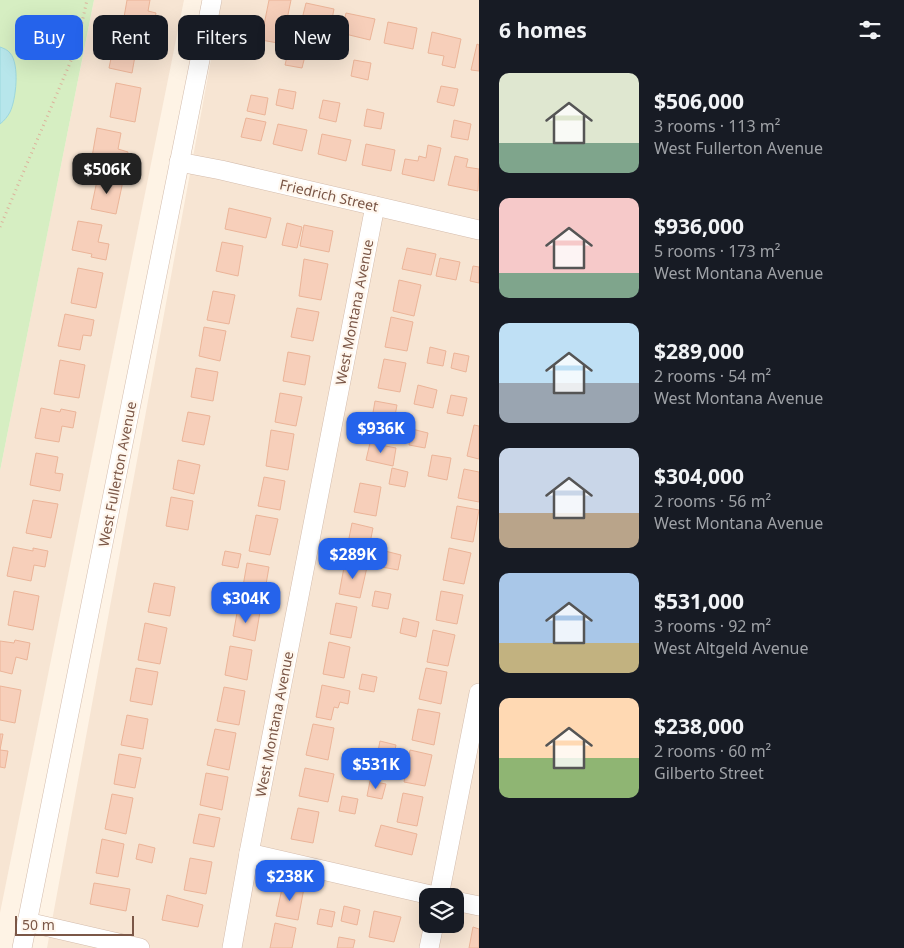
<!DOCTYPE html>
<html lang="en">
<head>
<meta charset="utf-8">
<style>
	body { margin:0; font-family:"Noto Sans",sans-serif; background:#242831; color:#f1f3f6; height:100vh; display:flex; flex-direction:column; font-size:19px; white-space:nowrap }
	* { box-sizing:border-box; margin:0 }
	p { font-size:16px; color:#9ea1a6 }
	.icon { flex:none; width:28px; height:28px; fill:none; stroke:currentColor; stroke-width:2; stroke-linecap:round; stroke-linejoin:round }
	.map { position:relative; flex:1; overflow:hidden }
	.drawer { display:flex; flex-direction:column; background:#171b24; width:425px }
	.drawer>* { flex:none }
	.banner { position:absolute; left:15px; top:15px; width:389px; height:45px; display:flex; gap:10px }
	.fabs { position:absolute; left:419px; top:888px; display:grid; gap:10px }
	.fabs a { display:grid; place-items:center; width:45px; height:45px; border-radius:10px; background:#171b24; box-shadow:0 5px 20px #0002; font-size:25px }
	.scale { position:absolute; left:15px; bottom:12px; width:119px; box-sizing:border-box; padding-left:5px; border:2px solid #7b5747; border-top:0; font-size:14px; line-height:18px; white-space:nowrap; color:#7b5747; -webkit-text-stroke:4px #fff7ee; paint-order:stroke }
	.price { position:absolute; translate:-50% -42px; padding:0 11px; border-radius:10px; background:#2563eb; color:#fff; font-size:16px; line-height:32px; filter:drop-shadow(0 1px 2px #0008) }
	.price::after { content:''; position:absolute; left:50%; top:30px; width:15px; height:11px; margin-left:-8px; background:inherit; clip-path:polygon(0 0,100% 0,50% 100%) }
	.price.current { background:#222; color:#fff }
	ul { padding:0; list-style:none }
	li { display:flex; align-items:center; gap:15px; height:125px; padding:0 20px }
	li span { display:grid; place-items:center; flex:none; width:140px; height:100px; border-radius:10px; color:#555 }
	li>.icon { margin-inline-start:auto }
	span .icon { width:60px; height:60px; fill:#fffc; stroke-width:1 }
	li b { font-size:21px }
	h2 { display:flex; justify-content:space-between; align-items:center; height:60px; padding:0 20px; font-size:21px }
	.tag { padding:0 18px; border-radius:10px; background:#171b24; box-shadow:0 5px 20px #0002; font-size:18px; line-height:45px }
	.tag.current { background:#2563eb; color:#fff }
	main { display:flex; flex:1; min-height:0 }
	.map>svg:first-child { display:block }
	.residential { fill:#f7e5d3; fill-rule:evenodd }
	.green { fill:#d6eec2 }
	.water { fill:#b7e6eb; stroke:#9cd7de }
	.building { fill:#f7cfba; stroke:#ebb498 }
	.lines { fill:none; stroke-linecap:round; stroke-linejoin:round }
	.minor-casing { stroke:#d4bcac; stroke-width:20 }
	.path { stroke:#dcb29c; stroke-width:3; stroke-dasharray:1 4; stroke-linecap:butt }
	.minor { stroke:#fff; stroke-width:19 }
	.labels { text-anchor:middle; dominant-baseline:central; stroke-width:4.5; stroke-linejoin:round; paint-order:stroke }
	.street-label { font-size:14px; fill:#7b5747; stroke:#fff7ee }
</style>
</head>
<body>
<main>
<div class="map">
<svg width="479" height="948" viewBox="0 0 479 948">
	<rect width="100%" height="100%" fill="#fef3e5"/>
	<g class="residential">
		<path d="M 94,0 L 184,0 L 0,913 L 0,471 Z"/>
		<path d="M 222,0 L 479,0 L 479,948 L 47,948 ZM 428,896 L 455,896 L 455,924 L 428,924 Z"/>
	</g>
	<path class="green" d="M 0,0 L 94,0 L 0,471 Z"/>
	<path class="water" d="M 0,47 C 3,48 8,50 10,53 C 20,64 16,100 10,112 C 8,116 4,121 0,124 Z"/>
	<g class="building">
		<path d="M 127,0 L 150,0 L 148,11 L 156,13 L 153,29 L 123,23 Z"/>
		<path d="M 269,0 L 291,0 L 285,29 L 281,28 L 278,43 L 261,40 Z"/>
		<path d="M 306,3 L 334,9 L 330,30 L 301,23 Z"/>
		<path d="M 346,13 L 375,19 L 370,40 L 341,33 Z"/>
		<path d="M 388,22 L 417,28 L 413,49 L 384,43 Z"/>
		<path d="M 432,32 L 461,39 L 455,68 L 442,65 L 444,56 L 428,53 Z"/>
		<path d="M 115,39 L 134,43 L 134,40 L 150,43 L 146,59 L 135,56 L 132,73 L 109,68 Z"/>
		<path d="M 477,44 L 479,45 L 479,71 L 471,70 Z"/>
		<path d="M 289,48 L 306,52 L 302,68 L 285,65 Z"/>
		<path d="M 354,60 L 371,63 L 368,80 L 351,76 Z"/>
		<path d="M 116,83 L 141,88 L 135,122 L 110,117 Z"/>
		<path d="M 441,86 L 458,89 L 454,106 L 437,102 Z"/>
		<path d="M 279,89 L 296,92 L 293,109 L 276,105 Z"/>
		<path d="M 251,95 L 268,98 L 265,115 L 247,111 Z"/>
		<path d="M 323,100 L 340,103 L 336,122 L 319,118 Z"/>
		<path d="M 367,109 L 384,113 L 381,129 L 364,126 Z"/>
		<path d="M 246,118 L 266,122 L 261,141 L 241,137 Z"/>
		<path d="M 454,120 L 471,124 L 468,140 L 451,137 Z"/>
		<path d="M 278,124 L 307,130 L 302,151 L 273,144 Z"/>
		<path d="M 97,128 L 121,133 L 118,149 L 128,152 L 125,168 L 110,165 L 111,161 L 92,157 Z"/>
		<path d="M 322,134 L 351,140 L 346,161 L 318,154 Z"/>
		<path d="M 366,144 L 395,150 L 391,171 L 362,165 Z"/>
		<path d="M 428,145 L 441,148 L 434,181 L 402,174 L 405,159 L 418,161 L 419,156 L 426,158 Z"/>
		<path d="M 455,156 L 468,159 L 466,167 L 479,169 L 478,191 L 448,185 Z"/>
		<path d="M 98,176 L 123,181 L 116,214 L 91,209 Z"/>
		<path d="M 229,208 L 271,218 L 266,238 L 225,229 Z"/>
		<path d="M 78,221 L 102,225 L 98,242 L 109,244 L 106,260 L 91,257 L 92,254 L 72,250 Z"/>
		<path d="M 287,223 L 302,227 L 297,248 L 282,245 Z"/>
		<path d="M 304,225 L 333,231 L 329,252 L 300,246 Z"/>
		<path d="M 222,242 L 243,246 L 238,276 L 216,271 Z"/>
		<path d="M 407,248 L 436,254 L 431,275 L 402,269 Z"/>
		<path d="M 440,258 L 460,262 L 456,280 L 436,276 Z"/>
		<path d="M 304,259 L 328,264 L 321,300 L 299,296 Z"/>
		<path d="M 473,266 L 479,267 L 479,283 L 470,281 Z"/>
		<path d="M 78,268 L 103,273 L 96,308 L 71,303 Z"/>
		<path d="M 399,280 L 421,285 L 414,316 L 393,311 Z"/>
		<path d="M 213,291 L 235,295 L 229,324 L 207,320 Z"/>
		<path d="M 297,308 L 319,312 L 313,341 L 291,337 Z"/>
		<path d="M 65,314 L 94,320 L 91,336 L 83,335 L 80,350 L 58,346 Z"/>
		<path d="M 391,317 L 413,322 L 407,351 L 385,347 Z"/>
		<path d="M 204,327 L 226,331 L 220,361 L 199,356 Z"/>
		<path d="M 430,347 L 446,351 L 443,366 L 427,363 Z"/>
		<path d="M 288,352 L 310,356 L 305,385 L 283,381 Z"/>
		<path d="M 454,353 L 469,356 L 466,372 L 451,368 Z"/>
		<path d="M 384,359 L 406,363 L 400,392 L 378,388 Z"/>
		<path d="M 60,360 L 85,365 L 79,398 L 54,394 Z"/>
		<path d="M 196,368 L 218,372 L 213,401 L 191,397 Z"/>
		<path d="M 418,385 L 437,390 L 433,408 L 414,404 Z"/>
		<path d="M 280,393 L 302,397 L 296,426 L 275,422 Z"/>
		<path d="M 451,395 L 467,398 L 463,416 L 447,413 Z"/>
		<path d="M 375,401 L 397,405 L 394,421 L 402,422 L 400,435 L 370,430 Z"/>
		<path d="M 41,408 L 60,412 L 61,409 L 76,412 L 73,428 L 62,426 L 59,442 L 35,438 Z"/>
		<path d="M 188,412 L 210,416 L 204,445 L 182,441 Z"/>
		<path d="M 474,425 L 479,426 L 479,459 L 467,456 Z"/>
		<path d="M 412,429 L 428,433 L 425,448 L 409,445 Z"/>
		<path d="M 271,430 L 294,434 L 288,470 L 266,466 Z"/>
		<path d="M 370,443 L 396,448 L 393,466 L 366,460 Z"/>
		<path d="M 36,453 L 58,457 L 55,473 L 63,474 L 60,491 L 30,485 Z"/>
		<path d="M 432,455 L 451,458 L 447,480 L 428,476 Z"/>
		<path d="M 178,460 L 200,465 L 194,494 L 173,489 Z"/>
		<path d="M 392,468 L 408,472 L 405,487 L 389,484 Z"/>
		<path d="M 464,469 L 479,472 L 479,502 L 458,498 Z"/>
		<path d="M 264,477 L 285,481 L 280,510 L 258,506 Z"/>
		<path d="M 360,483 L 381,487 L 376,516 L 354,512 Z"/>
		<path d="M 171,497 L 193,501 L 188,530 L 166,526 Z"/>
		<path d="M 33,500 L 58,504 L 51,538 L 26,533 Z"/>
		<path d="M 457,506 L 479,510 L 473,542 L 451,538 Z"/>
		<path d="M 256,515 L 278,519 L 270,555 L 249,551 Z"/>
		<path d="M 352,523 L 373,528 L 370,543 L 378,545 L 376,558 L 346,553 Z"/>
		<path d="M 13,547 L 33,551 L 33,548 L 48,551 L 45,567 L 34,565 L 31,581 L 7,576 Z"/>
		<path d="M 449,548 L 471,553 L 464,584 L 443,580 Z"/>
		<path d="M 225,551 L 241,554 L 238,568 L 222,565 Z"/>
		<path d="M 385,551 L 401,555 L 398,570 L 382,567 Z"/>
		<path d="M 345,562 L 367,567 L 360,598 L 339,594 Z"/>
		<path d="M 247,563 L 269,567 L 264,596 L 242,592 Z"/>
		<path d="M 154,583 L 175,587 L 170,616 L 148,612 Z"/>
		<path d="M 14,591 L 39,596 L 33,630 L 8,625 Z"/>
		<path d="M 375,591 L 391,594 L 388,609 L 372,606 Z"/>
		<path d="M 441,591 L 463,595 L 457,624 L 436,620 Z"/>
		<path d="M 336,603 L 357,607 L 351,638 L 330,634 Z"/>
		<path d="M 238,607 L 260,612 L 255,641 L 233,636 Z"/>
		<path d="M 403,618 L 419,622 L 416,637 L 400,633 Z"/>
		<path d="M 145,623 L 167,628 L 160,664 L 138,660 Z"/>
		<path d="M 433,630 L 455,635 L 448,666 L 427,662 Z"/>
		<path d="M 15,640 L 30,643 L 27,660 L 16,657 L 12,674 L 0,671 L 0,641 L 14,643 Z"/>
		<path d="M 329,642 L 350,647 L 344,678 L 323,674 Z"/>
		<path d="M 230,646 L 252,650 L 247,680 L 225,675 Z"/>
		<path d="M 136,668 L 158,672 L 152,705 L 130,701 Z"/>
		<path d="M 426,668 L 447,672 L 441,704 L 419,699 Z"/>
		<path d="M 362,674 L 377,677 L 374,692 L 359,689 Z"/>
		<path d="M 322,685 L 350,691 L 348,704 L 340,702 L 338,708 L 334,707 L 331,720 L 316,717 Z"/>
		<path d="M 0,686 L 21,690 L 15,723 L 0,720 Z"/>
		<path d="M 224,687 L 245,691 L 239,725 L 217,721 Z"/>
		<path d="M 418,709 L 440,713 L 434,745 L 412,740 Z"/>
		<path d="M 127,715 L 148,719 L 143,749 L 121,745 Z"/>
		<path d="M 313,724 L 334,728 L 328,760 L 306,755 Z"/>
		<path d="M 215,729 L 236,733 L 229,770 L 207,765 Z"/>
		<path d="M 0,734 L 3,734 L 0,750 L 8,751 L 5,768 L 0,767 Z"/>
		<path d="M 380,741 L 396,745 L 393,760 L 377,756 Z"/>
		<path d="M 410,750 L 432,755 L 425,786 L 404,782 Z"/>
		<path d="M 348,751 L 364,754 L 361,769 L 345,766 Z"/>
		<path d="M 119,754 L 141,758 L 135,788 L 114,784 Z"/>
		<path d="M 305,768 L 334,774 L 328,802 L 299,796 Z"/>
		<path d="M 206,773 L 228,777 L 222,810 L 200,805 Z"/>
		<path d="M 370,781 L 386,784 L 382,799 L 367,796 Z"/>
		<path d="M 403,793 L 423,797 L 417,826 L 397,822 Z"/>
		<path d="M 112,794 L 133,798 L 126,834 L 105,829 Z"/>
		<path d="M 342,796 L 358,799 L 355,814 L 339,811 Z"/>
		<path d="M 298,808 L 319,812 L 313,843 L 291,839 Z"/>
		<path d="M 199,814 L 220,818 L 214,847 L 193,843 Z"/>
		<path d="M 381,825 L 417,834 L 412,855 L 375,846 Z"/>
		<path d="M 102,839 L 124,844 L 118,877 L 96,873 Z"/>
		<path d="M 139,844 L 155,848 L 152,863 L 136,859 Z"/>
		<path d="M 190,858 L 212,862 L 206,894 L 184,890 Z"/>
		<path d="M 94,883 L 130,889 L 126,911 L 90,904 Z"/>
		<path d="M 283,884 L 304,888 L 298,920 L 276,916 Z"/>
		<path d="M 167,895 L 203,905 L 198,927 L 162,920 Z"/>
		<path d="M 344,906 L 360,910 L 357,925 L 341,921 Z"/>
		<path d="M 320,909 L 335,912 L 332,927 L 317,924 Z"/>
		<path d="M 374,911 L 401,917 L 394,942 L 369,937 Z"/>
		<path d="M 275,923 L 296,928 L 292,948 L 270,948 Z"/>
		<path d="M 473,927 L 479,929 L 479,948 L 469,948 Z"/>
		<path d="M 339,937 L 355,940 L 353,948 L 337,948 Z"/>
	</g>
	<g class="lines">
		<defs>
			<g id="minor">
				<path d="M 179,162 L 221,170 L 479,230"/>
				<path d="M 249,853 L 435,896"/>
				<path d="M 439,896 L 479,693"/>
				<path d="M 455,901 L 479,906"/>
				<path d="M 27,922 L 140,948"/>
				<path d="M 22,948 L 212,0"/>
				<path d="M 232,948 L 249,853 L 375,206"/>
				<path d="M 429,948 L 434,924"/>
			</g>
		</defs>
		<use href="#minor" class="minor-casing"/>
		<path class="path" d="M 0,227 L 76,49 L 87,0"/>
		<use href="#minor" class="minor"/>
	</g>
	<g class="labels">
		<g class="street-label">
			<text transform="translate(329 195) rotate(13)">Friedrich Street</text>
			<text transform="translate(354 312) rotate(-79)">West Montana Avenue</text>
			<text transform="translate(117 474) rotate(-79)">West Fullerton Avenue</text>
			<text transform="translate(274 724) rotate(-79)">West Montana Avenue</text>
		</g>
	</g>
</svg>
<div class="fabs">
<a><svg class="icon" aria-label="layers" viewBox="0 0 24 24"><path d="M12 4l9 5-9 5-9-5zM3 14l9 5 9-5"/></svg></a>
</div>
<div class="scale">50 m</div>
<b class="price current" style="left:107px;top:195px">$506K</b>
<b class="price" style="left:381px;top:454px">$936K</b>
<b class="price" style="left:353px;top:580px">$289K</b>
<b class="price" style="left:246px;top:624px">$304K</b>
<b class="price" style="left:376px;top:790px">$531K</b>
<b class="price" style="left:290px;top:902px">$238K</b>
<div class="banner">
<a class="tag current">Buy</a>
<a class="tag">Rent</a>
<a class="tag">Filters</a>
<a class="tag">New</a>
</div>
</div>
<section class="drawer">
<h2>6 homes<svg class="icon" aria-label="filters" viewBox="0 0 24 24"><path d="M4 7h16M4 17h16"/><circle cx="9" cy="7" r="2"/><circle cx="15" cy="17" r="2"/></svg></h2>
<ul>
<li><span style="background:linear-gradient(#dfe7d0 70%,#7fa58c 0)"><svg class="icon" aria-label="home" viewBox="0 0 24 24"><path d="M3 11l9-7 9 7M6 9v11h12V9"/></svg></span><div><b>$506,000</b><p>3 rooms · 113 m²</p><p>West Fullerton Avenue</p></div></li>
<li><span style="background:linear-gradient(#f6c9c9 75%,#7fa58c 0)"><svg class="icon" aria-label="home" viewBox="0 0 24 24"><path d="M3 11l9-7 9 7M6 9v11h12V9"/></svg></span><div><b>$936,000</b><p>5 rooms · 173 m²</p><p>West Montana Avenue</p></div></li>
<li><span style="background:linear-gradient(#bfe0f5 60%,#9aa5b1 0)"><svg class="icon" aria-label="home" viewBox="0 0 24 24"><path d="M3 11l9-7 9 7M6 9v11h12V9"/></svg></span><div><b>$289,000</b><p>2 rooms · 54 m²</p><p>West Montana Avenue</p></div></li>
<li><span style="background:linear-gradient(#c9d6e8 65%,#b9a48a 0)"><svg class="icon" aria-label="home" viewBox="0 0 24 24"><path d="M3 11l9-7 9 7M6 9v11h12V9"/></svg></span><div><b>$304,000</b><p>2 rooms · 56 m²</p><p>West Montana Avenue</p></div></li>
<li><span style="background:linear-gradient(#a9c7e8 70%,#c2b280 0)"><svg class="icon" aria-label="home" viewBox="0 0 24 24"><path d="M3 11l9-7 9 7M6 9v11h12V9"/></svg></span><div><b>$531,000</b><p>3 rooms · 92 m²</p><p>West Altgeld Avenue</p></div></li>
<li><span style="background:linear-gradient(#ffd9b3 60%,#8fb573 0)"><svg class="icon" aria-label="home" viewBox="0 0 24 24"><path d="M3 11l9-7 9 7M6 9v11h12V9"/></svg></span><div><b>$238,000</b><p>2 rooms · 60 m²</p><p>Gilberto Street</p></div></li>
</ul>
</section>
</main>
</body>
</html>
